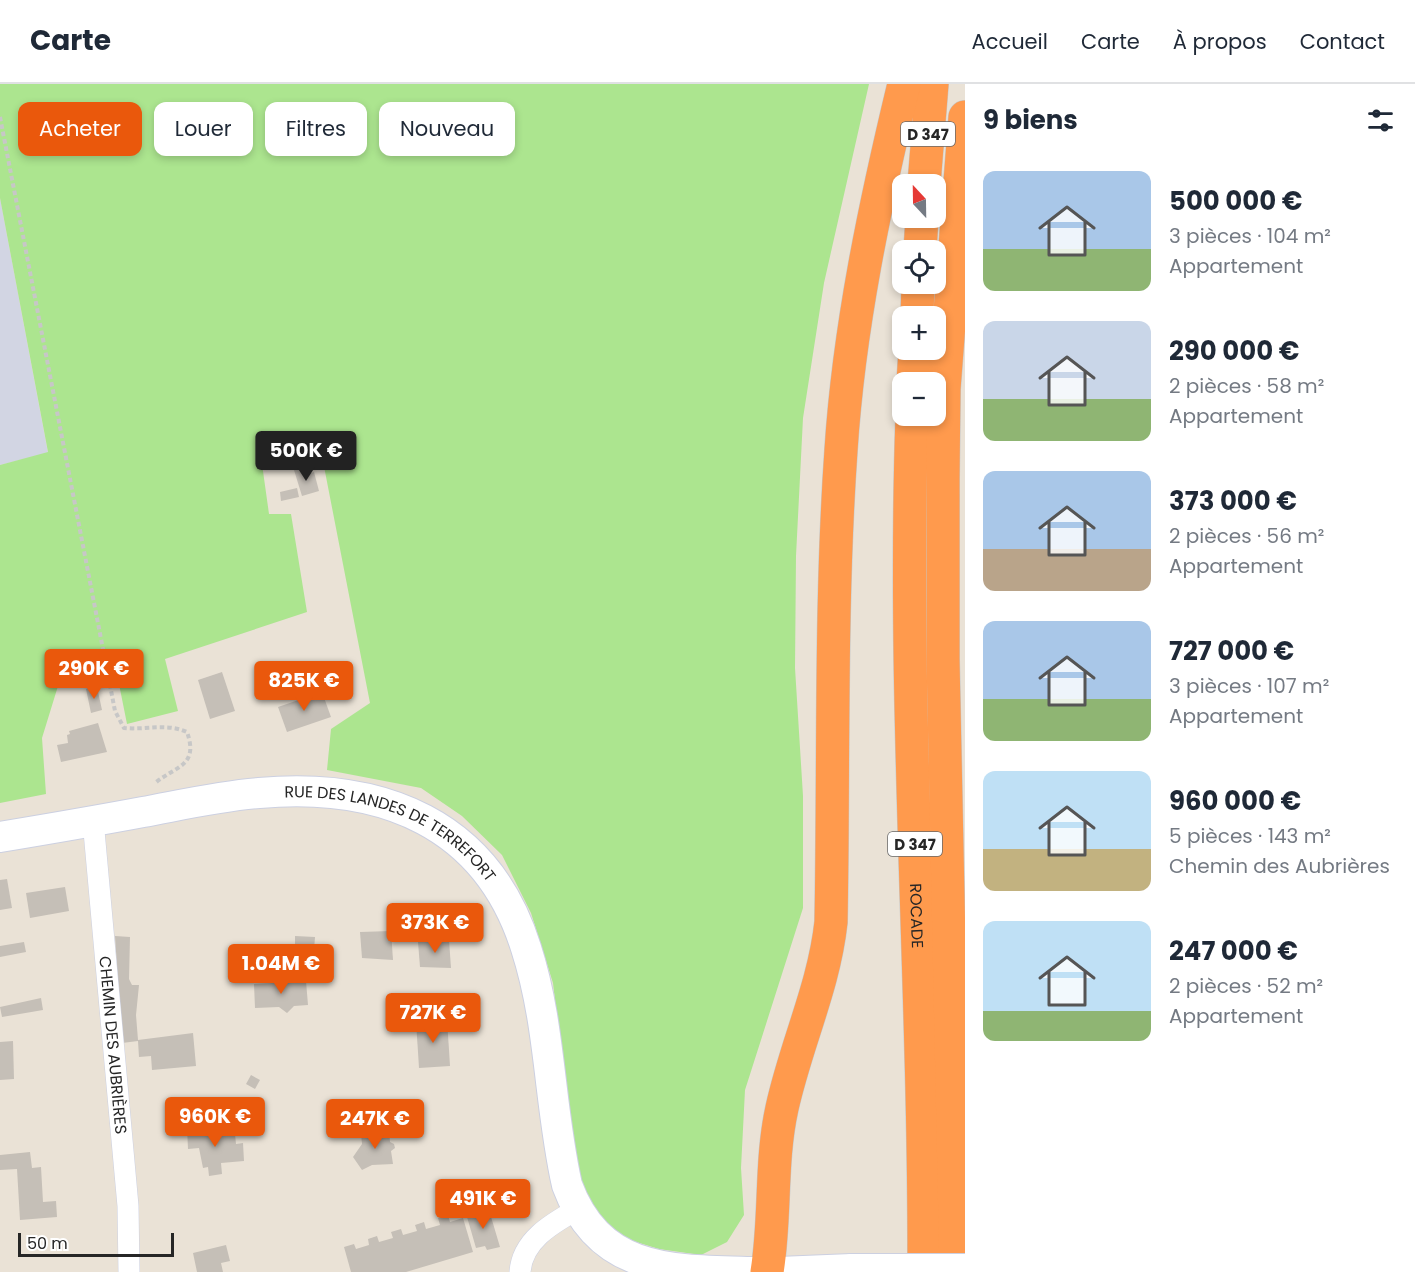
<!DOCTYPE html>
<html lang="fr">
<head>
<meta charset="utf-8">
<style>
	body { margin:0; font-family:Poppins,sans-serif; background:#f2f2f3; color:#1f2937; height:100vh; display:flex; flex-direction:column; font-size:22px; white-space:nowrap }
	* { box-sizing:border-box; margin:0 }
	p { font-size:20px; color:#747a83 }
	.icon { flex:none; width:33px; height:33px; fill:none; stroke:currentColor; stroke-width:2; stroke-linecap:round; stroke-linejoin:round }
	.map { position:relative; flex:1; overflow:hidden }
	.panel { display:flex; flex-direction:column; background:#fff; width:450px }
	.panel>* { flex:none }
	.banner { position:absolute; left:18px; top:18px; width:570px; height:54px; display:flex; gap:12px }
	.needle { width:39px; rotate:338deg }
	.fabs { position:absolute; left:892px; top:90px; display:grid; gap:12px }
	.fabs a { display:grid; place-items:center; width:54px; height:54px; border-radius:12px; background:#fff; box-shadow:0 3px 9px #0003; font-size:30px }
	.scale { position:absolute; left:18px; bottom:15px; width:156px; box-sizing:border-box; padding-left:6px; border:3px solid #262626; border-top:0; font-size:16px; line-height:21px; white-space:nowrap; color:#262626; -webkit-text-stroke:4px #fff; paint-order:stroke }
	.price { position:absolute; translate:-50% -51px; padding:0 14px; border-radius:6px; background:#ea580c; color:#fff; font-size:20px; line-height:39px; filter:drop-shadow(0 2px 3px #0008) }
	.price::after { content:''; position:absolute; left:50%; top:36px; width:18px; height:14px; margin-left:-9px; background:inherit; clip-path:polygon(0 0,100% 0,50% 100%) }
	.price.active { background:#222; color:#fff }
	ul { padding:0; list-style:none }
	li { display:flex; align-items:center; gap:18px; height:150px; padding:0 18px }
	li span { display:grid; place-items:center; flex:none; width:168px; height:120px; border-radius:12px; color:#555 }
	li>.icon { margin-inline-start:auto }
	span .icon { width:72px; height:72px; fill:#fffc; stroke-width:1 }
	li b { font-size:26px }
	h2 { display:flex; justify-content:space-between; align-items:center; height:72px; padding:0 18px; font-size:26px }
	.tag { padding:0 21px; border-radius:12px; background:#fff; box-shadow:0 3px 9px #0003; font-size:21px; line-height:54px }
	.tag.active { background:#ea580c; color:#fff }
	header { display:flex; align-items:center; gap:36px; box-sizing:border-box; height:84px; padding:0 30px; background:#fff; border-bottom:2px solid #e0e1e3 }
	header strong { font-size:28px }
	nav { display:flex; gap:33px; margin-inline-start:auto; font-size:21px }
	main { display:flex; flex:1; min-height:0 }
	.map>svg:first-child { display:block }
	.airport { fill:#d2d5e3 }
	.green { fill:#ace58f }
	.building { fill:#c5bfb7 }
	.lines { fill:none; stroke-linecap:round; stroke-linejoin:round }
	.street-casing { stroke:#ccd0e1; stroke-width:22 }
	.secondary-casing { stroke:#ccd0e1; stroke-width:32 }
	.highway-casing { stroke:#c7c7c7; stroke-width:34 }
	.path { stroke:#c7c7c7; stroke-width:4; stroke-dasharray:4.5 3; stroke-linecap:butt }
	.street { stroke:#fff; stroke-width:21 }
	.secondary { stroke:#fff; stroke-width:30 }
	.highway { stroke:#ff9a4d; stroke-width:33 }
	.secondary-bridge-casing { stroke:#ccd0e1; stroke-width:32; stroke-linecap:butt }
	.secondary-bridge { stroke:#fff; stroke-width:30 }
	.labels { text-anchor:middle; dominant-baseline:central; stroke-width:4.5; stroke-linejoin:round; paint-order:stroke }
	.shield { fill:#fff; stroke:#676767; stroke-width:1.5 }
	.shield-label { font-size:15px; font-weight:bold; fill:#262626 }
	.street-label { font-size:16px; fill:#262626; stroke:#fff }
</style>
</head>
<body>
<header>
<strong>Carte</strong>
<nav><a>Accueil</a><a>Carte</a><a>À propos</a><a>Contact</a></nav>
</header>
<main>
<div class="map">
<svg width="965" height="1188" viewBox="0 0 965 1188">
	<rect width="100%" height="100%" fill="#eae2d6"/>
	<path class="airport" d="M 0,114 L 48,369 L 0,381 Z"/>
	<path class="green" d="M 0,0 L 869,0 L 824,199 L 803,334 L 796,472 L 795,584 L 803,712 L 803,824 L 745,1006 L 741,1084 L 744,1131 L 727,1158 L 701,1171 L 659,1165 L 620,1153 L 585,1120 L 574,1079 L 553,899 L 531,829 L 502,771 L 462,732 L 421,704 L 327,686 L 331,645 L 370,619 L 321,367 L 262,380 L 269,430 L 291,430 L 307,528 L 165,575 L 178,627 L 127,640 L 117,590 L 58,602 L 42,654 L 46,710 L 0,719 L 0,381 L 48,368 L 0,114 Z"/>
	<g class="building">
		<path d="M 303,383 L 305,391 L 314,388 L 319,407 L 302,412 L 294,386 Z"/>
		<path d="M 297,404 L 299,413 L 281,417 L 280,408 Z"/>
		<path d="M 222,588 L 235,627 L 210,635 L 198,596 Z"/>
		<path d="M 97,603 L 102,626 L 91,629 L 86,605 Z"/>
		<path d="M 322,608 L 331,633 L 287,648 L 278,623 Z"/>
		<path d="M 98,639 L 107,668 L 61,678 L 57,661 L 68,659 L 67,651 L 70,650 L 69,647 Z"/>
		<path d="M 7,795 L 12,824 L 0,826 L 0,796 Z"/>
		<path d="M 65,803 L 69,827 L 30,834 L 26,809 Z"/>
		<path d="M 391,847 L 393,876 L 362,874 L 360,848 Z"/>
		<path d="M 115,852 L 130,853 L 129,895 L 132,901 L 139,901 L 136,931 L 138,956 L 193,949 L 196,982 L 152,986 L 151,972 L 139,973 L 138,957 L 122,959 Z"/>
		<path d="M 295,852 L 315,853 L 314,866 L 295,865 Z"/>
		<path d="M 449,856 L 451,884 L 420,883 L 418,858 Z"/>
		<path d="M 24,858 L 26,868 L 0,873 L 0,862 Z"/>
		<path d="M 306,897 L 308,921 L 294,922 L 287,929 L 279,923 L 255,924 L 254,900 Z"/>
		<path d="M 41,914 L 43,926 L 2,933 L 0,923 Z"/>
		<path d="M 447,935 L 450,982 L 419,984 L 416,937 Z"/>
		<path d="M 13,957 L 14,995 L 0,996 L 0,958 Z"/>
		<path d="M 251,991 L 260,996 L 255,1005 L 246,1000 Z"/>
		<path d="M 210,1041 L 210,1052 L 235,1050 L 236,1060 L 243,1059 L 244,1077 L 221,1079 L 222,1090 L 209,1092 L 208,1083 L 203,1084 L 199,1064 L 188,1065 L 187,1043 Z"/>
		<path d="M 389,1046 L 390,1058 L 394,1060 L 395,1064 L 391,1067 L 393,1080 L 372,1081 L 362,1086 L 353,1073 L 362,1060 L 361,1050 Z"/>
		<path d="M 30,1068 L 32,1084 L 41,1083 L 43,1118 L 56,1117 L 57,1133 L 20,1136 L 17,1085 L 0,1086 L 0,1071 Z"/>
		<path d="M 475,1124 L 479,1139 L 483,1138 L 480,1129 L 489,1126 L 500,1163 L 487,1166 L 485,1162 L 476,1164 L 465,1126 Z"/>
		<path d="M 448,1131 L 450,1138 L 463,1134 L 473,1168 L 406,1188 L 351,1188 L 344,1163 L 354,1160 L 356,1165 L 369,1161 L 368,1155 L 377,1152 L 379,1158 L 393,1154 L 391,1148 L 401,1145 L 403,1151 L 417,1147 L 415,1141 L 424,1138 L 426,1145 L 440,1141 L 438,1134 Z"/>
		<path d="M 226,1161 L 230,1177 L 221,1179 L 223,1188 L 197,1188 L 193,1169 Z"/>
	</g>
	<g class="lines">
		<defs>
			<g id="street">
				<path id="s1" d="M 93,736 L 128,1122 L 129,1188"/>
				<path d="M 520,1188 C 522,1157 551,1140 576,1126"/>
			</g>
			<g id="secondary">
				<path id="s2" d="M 0,753 C 48,745 95,737 143,728 C 181,721 220,712 259,709 C 382,698 487,739 526,864 C 551,941 549,1022 567,1101 C 599,1188 670,1186 751,1188"/>
				<path d="M 779,1188 L 852,1185"/>
			</g>
			<g id="highway">
				<path d="M 924,100 L 932,0"/>
				<path d="M 920,166 L 922,134"/>
				<path d="M 917,232 L 918,200"/>
				<path d="M 913,298 L 915,266"/>
				<path id="s3" d="M 912,332 C 902,617 925,902 924,1188"/>
				<path d="M 767,1188 C 776,1133 770,1078 782,1024 C 796,960 824,903 831,838 C 834,681 830,523 841,366 C 849,243 875,120 904,0"/>
				<path d="M 956,1188 L 943,576 L 943,394 L 944,305 L 965,33"/>
			</g>
		</defs>
		<use href="#street" class="street-casing"/>
		<use href="#secondary" class="secondary-casing"/>
		<use href="#highway" class="highway-casing"/>
		<path class="path" d="M 0,33 L 115,627 L 124,644 C 146,646 167,639 187,648 C 199,682 176,682 155,699"/>
		<use href="#street" class="street"/>
		<use href="#secondary" class="secondary"/>
		<use href="#highway" class="highway"/>
		<defs>
			<path id="secondary-bridge" d="M 852,1185 L 965,1185"/>
		</defs>
		<use href="#secondary-bridge" class="secondary-bridge-casing"/>
		<use href="#secondary-bridge" class="secondary-bridge"/>
	</g>
	<g class="labels">
		<g class="shield">
			<rect x="901" y="38" width="54" height="24" rx="4.5"/>
			<rect x="888" y="748" width="54" height="24" rx="4.5"/>
		</g>
		<g class="shield-label">
			<text x="928" y="50">D 347</text>
			<text x="915" y="760">D 347</text>
		</g>
		<g class="street-label">
			<text stroke="none"><textPath href="#s2" startOffset="406">RUE DES LANDES DE TERREFORT</textPath></text>
			<text stroke="none"><textPath href="#s3" startOffset="500">ROCADE</textPath></text>
			<text stroke="none"><textPath href="#s1" startOffset="226">CHEMIN DES AUBRIÈRES</textPath></text>
		</g>
	</g>
</svg>
<div class="fabs">
<a><svg class="needle" viewBox="-14 -14 28 28"><path d="M0-13l5 13h-10z" fill="#e53935"/><path d="M0 13l5-13h-10z" fill="#747a83"/></svg></a>
<a><svg class="icon" aria-label="locate" viewBox="0 0 24 24"><circle cx="12" cy="12" r="6"/><path d="M12 2v4M12 18v4M2 12h4M18 12h4"/></svg></a>
<a>+</a>
<a>−</a>
</div>
<div class="scale">50 m</div>
<b class="price active" style="left:306px;top:398px">500K €</b>
<b class="price" style="left:94px;top:616px">290K €</b>
<b class="price" style="left:304px;top:628px">825K €</b>
<b class="price" style="left:435px;top:870px">373K €</b>
<b class="price" style="left:281px;top:911px">1.04M €</b>
<b class="price" style="left:433px;top:960px">727K €</b>
<b class="price" style="left:215px;top:1064px">960K €</b>
<b class="price" style="left:375px;top:1066px">247K €</b>
<b class="price" style="left:483px;top:1146px">491K €</b>
<div class="banner">
<a class="tag active">Acheter</a>
<a class="tag">Louer</a>
<a class="tag">Filtres</a>
<a class="tag">Nouveau</a>
</div>
</div>
<section class="panel">
<h2>9 biens<svg class="icon" aria-label="filters" viewBox="0 0 24 24"><path d="M4 7h16M4 17h16"/><circle cx="9" cy="7" r="2"/><circle cx="15" cy="17" r="2"/></svg></h2>
<ul>
<li><span style="background:linear-gradient(#a9c7e8 65%,#8fb573 0)"><svg class="icon" aria-label="home" viewBox="0 0 24 24"><path d="M3 11l9-7 9 7M6 9v11h12V9"/></svg></span><div><b>500 000 €</b><p>3 pièces · 104 m²</p><p>Appartement</p></div></li>
<li><span style="background:linear-gradient(#c9d6e8 65%,#8fb573 0)"><svg class="icon" aria-label="home" viewBox="0 0 24 24"><path d="M3 11l9-7 9 7M6 9v11h12V9"/></svg></span><div><b>290 000 €</b><p>2 pièces · 58 m²</p><p>Appartement</p></div></li>
<li><span style="background:linear-gradient(#a9c7e8 65%,#b9a48a 0)"><svg class="icon" aria-label="home" viewBox="0 0 24 24"><path d="M3 11l9-7 9 7M6 9v11h12V9"/></svg></span><div><b>373 000 €</b><p>2 pièces · 56 m²</p><p>Appartement</p></div></li>
<li><span style="background:linear-gradient(#a9c7e8 65%,#8fb573 0)"><svg class="icon" aria-label="home" viewBox="0 0 24 24"><path d="M3 11l9-7 9 7M6 9v11h12V9"/></svg></span><div><b>727 000 €</b><p>3 pièces · 107 m²</p><p>Appartement</p></div></li>
<li><span style="background:linear-gradient(#bfe0f5 65%,#c2b280 0)"><svg class="icon" aria-label="home" viewBox="0 0 24 24"><path d="M3 11l9-7 9 7M6 9v11h12V9"/></svg></span><div><b>960 000 €</b><p>5 pièces · 143 m²</p><p>Chemin des Aubrières</p></div></li>
<li><span style="background:linear-gradient(#bfe0f5 75%,#8fb573 0)"><svg class="icon" aria-label="home" viewBox="0 0 24 24"><path d="M3 11l9-7 9 7M6 9v11h12V9"/></svg></span><div><b>247 000 €</b><p>2 pièces · 52 m²</p><p>Appartement</p></div></li>
</ul>
</section>
</main>
</body>
</html>
